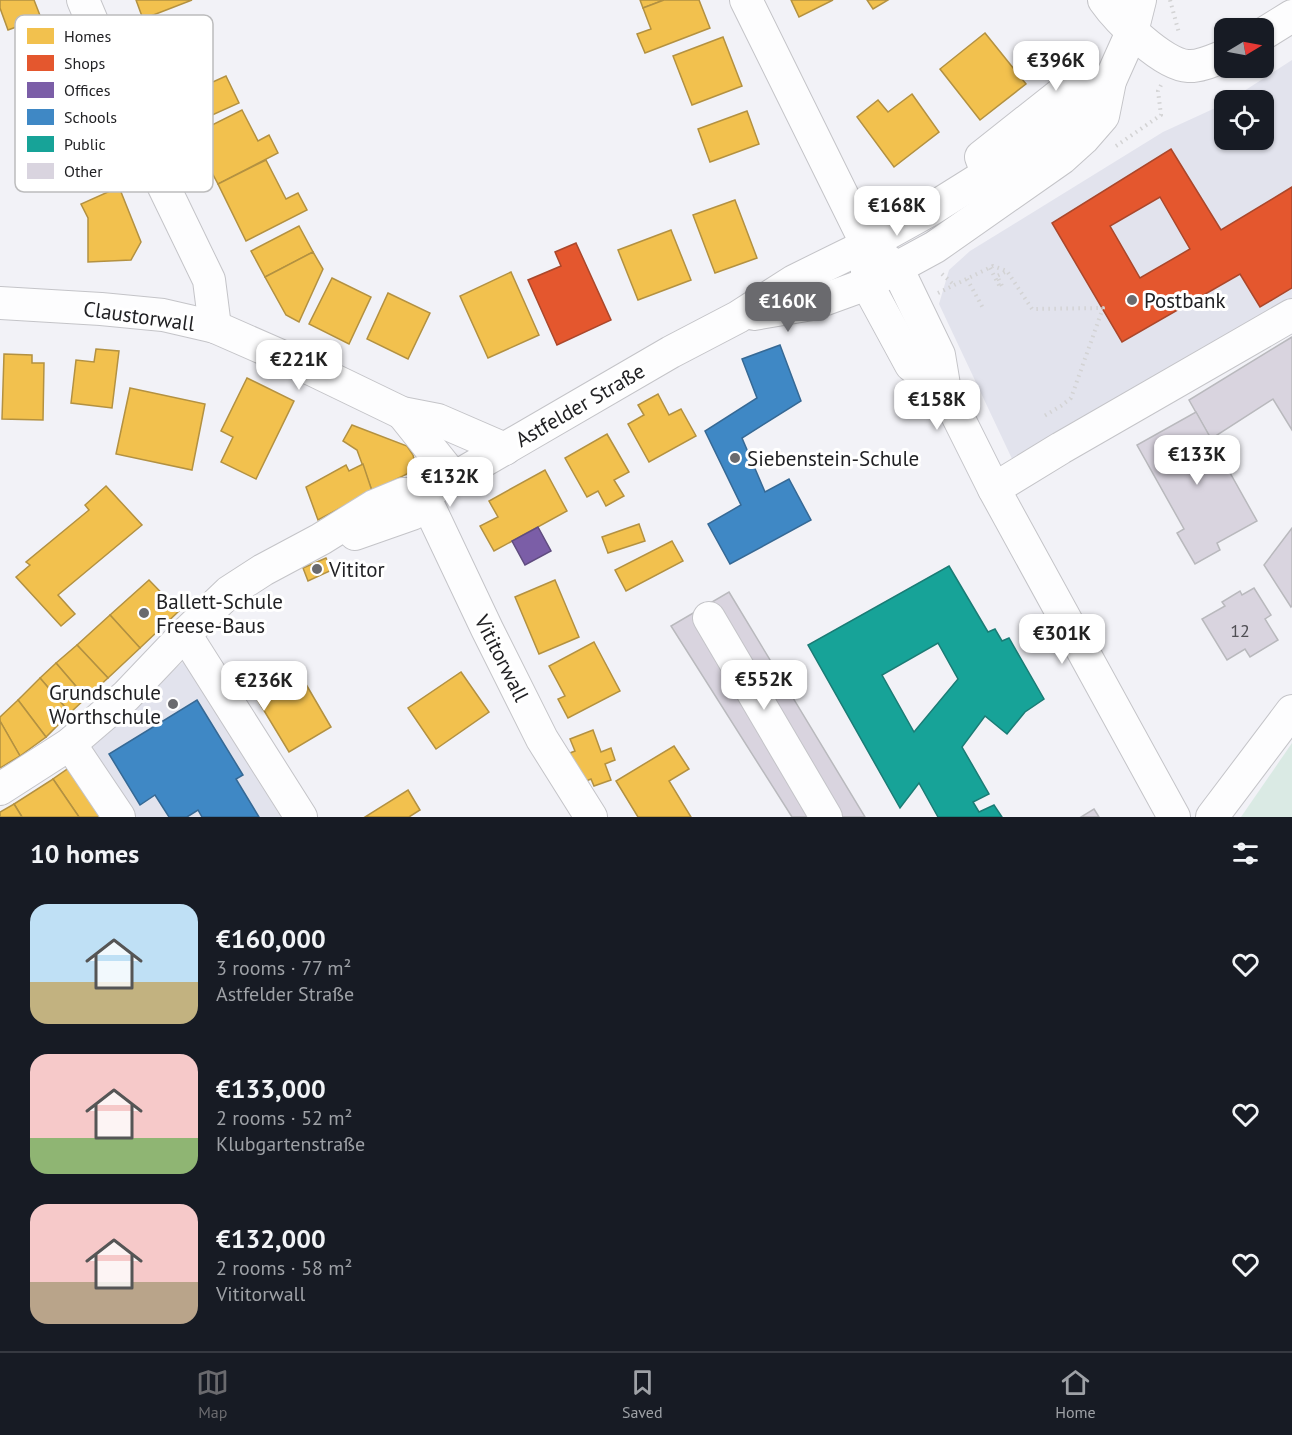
<!DOCTYPE html>
<html lang="en">
<head>
<meta charset="utf-8">
<style>
	body { margin:0; font-family:"PT Sans",sans-serif; background:#242831; color:#f1f3f6; height:100vh; display:flex; flex-direction:column; font-size:22px; white-space:nowrap }
	* { box-sizing:border-box; margin:0 }
	p { font-size:20px; color:#9ea1a6 }
	.icon { flex:none; width:33px; height:33px; fill:none; stroke:currentColor; stroke-width:2; stroke-linecap:round; stroke-linejoin:round }
	.map { position:relative; height:817px; overflow:hidden }
	.details { display:flex; flex-direction:column; background:#171b24; flex:1 }
	.details>* { flex:none }
	.needle { width:39px; rotate:80deg }
	.fabs { position:absolute; left:1214px; top:18px; display:grid; gap:12px }
	.fabs a { display:grid; place-items:center; width:60px; height:60px; border-radius:12px; background:#171b24; box-shadow:0 2px 4px #0004; font-size:30px }
	.price { position:absolute; translate:-50% -51px; padding:0 14px; border-radius:12px; background:#fff; color:#222; font-size:20px; line-height:39px; filter:drop-shadow(0 2px 3px #0008) }
	.price::after { content:''; position:absolute; left:50%; top:36px; width:18px; height:14px; margin-left:-9px; background:inherit; clip-path:polygon(0 0,100% 0,50% 100%) }
	.price.selected { background:#6a6a6e; color:#fff }
	ul { padding:0; list-style:none }
	li { display:flex; align-items:center; gap:18px; height:150px; padding:0 30px }
	li span { display:grid; place-items:center; flex:none; width:168px; height:120px; border-radius:18px; color:#555 }
	li>.icon { margin-inline-start:auto }
	span .icon { width:72px; height:72px; fill:#fffc; stroke-width:1 }
	li b { font-size:26px }
	h2 { display:flex; justify-content:space-between; align-items:center; height:72px; padding:0 30px; font-size:26px }
	.tabs { display:flex; justify-content:space-around; align-items:center; height:84px; border-top:2px solid #363941; background:#171b24; font-size:16px; color:#9ea1a6 }
	.tabs a { display:grid; justify-items:center; gap:3px }
	.tabs .selected { color:#6a6a6e }
	.map>svg:first-child { display:block }
	.built { fill:#e2e3ed }
	.green { fill:#daeae4 }
	.homes { fill:#f2c14e; stroke:#b39141; stroke-width:1.5 }
	.shops { fill:#e4572e; stroke:#aa472b; stroke-width:1.5; fill-rule:evenodd }
	.offices { fill:#7b5ea7; stroke:#604c80; stroke-width:1.5 }
	.schools { fill:#3f88c5; stroke:#366995; stroke-width:1.5 }
	.public { fill:#17a398; stroke:#1a7c75; stroke-width:1.5; fill-rule:evenodd }
	.building { fill:#d9d4df; stroke:#b9b9bd; stroke-width:1.5 }
	.lines { fill:none; stroke-linecap:round; stroke-linejoin:round }
	.minor-casing { stroke:#c4c4c8; stroke-width:34 }
	.path { stroke:#d3d3d4; stroke-width:4; stroke-dasharray:1.5 4.5; stroke-linecap:butt }
	.minor { stroke:#fdfdfe; stroke-width:32 }
	.poi-dot { fill:#6a6a6e; stroke:#fff; stroke-width:2 }
	.labels { text-anchor:middle; dominant-baseline:central; stroke-width:6; stroke-linejoin:round; paint-order:stroke }
	.number-label { font-size:18px; fill:#4f4e53 }
	.poi-label { font-size:21px; fill:#212124; stroke:#fff; text-anchor:start }
	.street-label { font-size:21px; fill:#212124; stroke:#fff }
	.key { fill:#fff; stroke:#bcbcbd; stroke-width:1.5 }
	.key-label { font-size:16px; fill:#212124 }
</style>
</head>
<body>
<div class="map">
<svg width="1292" height="817" viewBox="0 0 1292 817">
	<rect width="100%" height="100%" fill="#f2f2f7"/>
	<g class="built">
		<path d="M 1292,60 L 1292,325 L 1023,482 L 939,304 L 949,270 L 970,251 L 1163,132 L 1224,104 L 1224,140 L 1263,140 L 1263,100 L 1230,100 Z"/>
		<path d="M 184,661 L 281,817 L 133,817 L 87,747 Z"/>
	</g>
	<path class="green" d="M 1292,743 L 1292,817 L 1241,817 Z"/>
	<g class="homes">
		<path d="M 0,0 L 34,0 L 41,18 L 8,30 L 0,8 Z"/>
		<path d="M 136,0 L 192,0 L 143,19 Z"/>
		<path d="M 640,0 L 664,0 L 643,8 Z"/>
		<path d="M 664,0 L 699,0 L 710,28 L 645,53 L 637,34 L 651,29 L 643,8 Z"/>
		<path d="M 791,0 L 833,0 L 799,17 Z"/>
		<path d="M 867,0 L 888,0 L 873,9 Z"/>
		<path d="M 985,33 L 1026,84 L 980,120 L 940,69 Z"/>
		<path d="M 723,37 L 742,86 L 692,105 L 673,56 Z"/>
		<path d="M 226,76 L 239,103 L 190,125 L 177,98 Z"/>
		<path d="M 912,94 L 939,132 L 894,167 L 857,117 L 878,100 L 888,112 Z"/>
		<path d="M 242,110 L 258,141 L 269,135 L 278,153 L 218,184 L 192,135 Z"/>
		<path d="M 747,111 L 759,144 L 710,162 L 698,129 Z"/>
		<path d="M 266,160 L 286,199 L 298,193 L 307,210 L 246,241 L 218,184 Z"/>
		<path d="M 119,187 L 141,242 L 131,260 L 88,262 L 88,218 L 81,204 Z"/>
		<path d="M 735,200 L 757,258 L 715,273 L 693,215 Z"/>
		<path d="M 299,226 L 313,252 L 265,277 L 251,251 Z"/>
		<path d="M 671,230 L 691,280 L 638,300 L 618,250 Z"/>
		<path d="M 313,252 L 323,269 L 299,322 L 286,315 L 265,277 Z"/>
		<path d="M 511,272 L 539,335 L 488,358 L 460,296 Z"/>
		<path d="M 332,278 L 371,297 L 349,344 L 309,324 Z"/>
		<path d="M 388,293 L 430,313 L 408,359 L 367,339 Z"/>
		<path d="M 96,349 L 119,351 L 112,408 L 71,403 L 76,360 L 94,362 Z"/>
		<path d="M 4,354 L 32,355 L 32,363 L 44,363 L 43,420 L 2,419 Z"/>
		<path d="M 247,378 L 294,401 L 256,479 L 221,462 L 233,437 L 221,431 Z"/>
		<path d="M 130,388 L 205,404 L 192,470 L 116,454 Z"/>
		<path d="M 658,394 L 669,415 L 681,409 L 696,436 L 649,462 L 628,424 L 644,415 L 638,405 Z"/>
		<path d="M 352,425 L 407,446 L 413,455 L 415,463 L 407,474 L 372,491 L 357,450 L 343,441 Z"/>
		<path d="M 607,434 L 629,472 L 614,480 L 624,496 L 606,506 L 598,491 L 587,497 L 565,458 Z"/>
		<path d="M 363,464 L 372,491 L 318,520 L 306,487 L 346,465 L 349,471 Z"/>
		<path d="M 545,470 L 567,511 L 494,551 L 480,526 L 498,517 L 489,501 Z"/>
		<path d="M 106,486 L 142,525 L 58,595 L 75,614 L 61,626 L 16,577 L 30,565 L 26,562 L 89,510 L 85,505 Z"/>
		<path d="M 639,524 L 645,541 L 608,553 L 602,537 Z"/>
		<path d="M 672,541 L 683,561 L 626,591 L 615,570 Z"/>
		<path d="M 326,558 L 332,570 L 308,581 L 303,568 Z"/>
		<path d="M 149,580 L 179,611 L 140,648 L 110,615 Z"/>
		<path d="M 555,580 L 579,637 L 539,654 L 515,597 Z"/>
		<path d="M 110,615 L 140,648 L 108,678 L 77,645 Z"/>
		<path d="M 594,642 L 620,691 L 568,718 L 558,699 L 565,696 L 549,666 Z"/>
		<path d="M 77,645 L 108,678 L 86,698 L 56,663 Z"/>
		<path d="M 56,663 L 86,698 L 70,713 L 40,678 Z"/>
		<path d="M 461,672 L 489,712 L 436,749 L 408,708 Z"/>
		<path d="M 300,674 L 331,727 L 289,752 L 257,699 Z"/>
		<path d="M 40,678 L 70,713 L 46,737 L 18,700 Z"/>
		<path d="M 18,700 L 46,737 L 20,756 L 0,721 L 0,717 Z"/>
		<path d="M 0,721 L 20,756 L 0,768 Z"/>
		<path d="M 593,730 L 601,752 L 611,748 L 615,760 L 605,764 L 611,780 L 594,786 L 591,779 L 581,783 L 570,753 L 575,751 L 570,739 Z"/>
		<path d="M 674,746 L 689,769 L 669,781 L 691,817 L 638,817 L 616,781 Z"/>
		<path d="M 76,763 L 112,817 L 79,817 L 53,779 Z"/>
		<path d="M 53,779 L 79,817 L 22,817 L 14,804 Z"/>
		<path d="M 408,790 L 420,810 L 409,817 L 365,817 Z"/>
		<path d="M 14,804 L 22,817 L 0,817 L 0,812 Z"/>
	</g>
	<g class="shops">
		<path d="M 1171,149 L 1221,230 L 1292,187 L 1292,288 L 1260,307 L 1240,274 L 1122,342 L 1052,223 ZM 1160,197 L 1190,249 L 1140,278 L 1110,226 Z"/>
		<path d="M 576,243 L 611,320 L 557,345 L 528,280 L 561,266 L 555,252 Z"/>
	</g>
	<path class="offices" d="M 538,527 L 551,551 L 525,565 L 512,541 Z"/>
	<g class="schools">
		<path d="M 780,345 L 801,401 L 742,438 L 765,492 L 789,479 L 811,520 L 730,564 L 708,524 L 741,505 L 705,431 L 757,398 L 742,359 Z"/>
		<path d="M 197,700 L 243,775 L 236,779 L 259,817 L 202,817 L 198,810 L 187,817 L 169,817 L 155,795 L 140,805 L 109,754 Z"/>
	</g>
	<path class="public" d="M 949,566 L 988,632 L 995,629 L 1002,641 L 1009,638 L 1044,699 L 1025,712 L 1007,734 L 985,716 L 962,747 L 989,794 L 973,802 L 979,812 L 994,805 L 1002,817 L 938,817 L 919,783 L 900,808 L 808,645 ZM 938,643 L 958,679 L 914,732 L 882,675 Z"/>
	<g class="building">
		<path d="M 1292,337 L 1292,430 L 1273,399 L 1211,439 L 1189,400 Z"/>
		<path d="M 1196,412 L 1257,521 L 1217,543 L 1220,550 L 1195,564 L 1177,533 L 1184,529 L 1137,445 Z"/>
		<path d="M 1292,528 L 1292,606 L 1291,607 L 1264,565 Z"/>
		<path d="M 1254,588 L 1271,615 L 1265,619 L 1278,640 L 1250,657 L 1245,649 L 1227,660 L 1202,619 L 1225,606 L 1222,602 L 1240,591 L 1242,595 Z"/>
		<path d="M 729,592 L 865,817 L 792,817 L 671,626 Z"/>
		<path d="M 1094,809 L 1099,817 L 1081,817 Z"/>
	</g>
	<g class="lines">
		<defs>
			<g id="minor">
				<path d="M 83,0 L 148,154 L 209,280 L 215,327"/>
				<path d="M 746,0 L 867,245 L 897,268 L 939,355 L 945,391 L 994,489 L 1174,817"/>
				<path d="M 1104,0 C 1118,20 1163,65 1188,66 C 1199,67 1214,60 1224,56"/>
				<path d="M 1263,34 L 1292,16"/>
				<path d="M 984,165 L 981,157 L 1072,85"/>
				<path d="M 867,264 L 867,284 L 911,365 L 945,391"/>
				<path d="M 0,303 L 101,309 L 163,315 L 215,327 L 313,370 L 402,413 L 438,420 L 505,449"/>
				<path d="M 754,314 L 812,304 L 867,284 L 935,247 L 1062,158 L 1083,139 L 1103,116 L 1110,81 L 1132,32 L 1140,0"/>
				<path d="M 402,413 L 454,478"/>
				<path d="M 994,489 L 1061,448 L 1292,315"/>
				<path d="M 423,494 L 487,629 L 542,739 L 591,817"/>
				<path d="M 355,534 L 412,514 L 423,494"/>
				<path d="M 709,618 L 826,817"/>
				<path d="M 185,634 L 301,817"/>
				<path d="M 70,744 L 119,817"/>
				<path d="M 0,789 L 70,744 L 126,696 L 185,634 L 229,592 L 263,570 L 321,539 L 374,506 L 403,494 L 423,494 L 454,478 L 671,352 L 738,317 L 794,281 L 867,245 L 930,210 L 1032,146 L 1066,117 L 1090,92 L 1110,81"/>
				<path d="M 1212,817 L 1292,711"/>
			</g>
		</defs>
		<use href="#minor" class="minor-casing"/>
		<g class="path">
			<path d="M 1170,0 L 1179,33"/>
			<path d="M 1116,146 L 1161,115 L 1158,91 L 1161,85"/>
			<path d="M 990,268 L 1000,287 L 1002,286 L 997,276 L 1007,271"/>
			<path d="M 942,274 L 954,285"/>
			<path d="M 967,279 L 984,310"/>
			<path d="M 938,293 L 993,266 L 1007,271 L 1032,309 L 1103,308 L 1071,398 L 1061,406 L 1044,416"/>
		</g>
		<use href="#minor" class="minor"/>
	</g>
	<g class="poi-dot">
		<circle cx="1132" cy="300" r="6"/>
		<circle cx="735" cy="458" r="6"/>
		<circle cx="317" cy="569" r="6"/>
		<circle cx="144" cy="613" r="6"/>
		<circle cx="173" cy="704" r="6"/>
	</g>
	<g class="labels">
		<g class="number-label">
			<text x="1240" y="630">12</text>
		</g>
		<g class="poi-label">
			<text x="1144" y="300">Postbank</text>
			<text x="747" y="458">Siebenstein-Schule</text>
			<text x="329" y="569">Vititor</text>
			<text x="156" y="601">Ballett-Schule<tspan x="156" dy="24">Freese-Baus</tspan></text>
			<text x="161" y="692" text-anchor="end">Grundschule<tspan x="161" dy="24">Worthschule</tspan></text>
		</g>
		<g class="street-label">
			<text transform="translate(139 316) rotate(8)">Claustorwall</text>
			<text transform="translate(580 405) rotate(-30)">Astfelder Straße</text>
			<text transform="translate(502 658) rotate(63)">Vititorwall</text>
		</g>
	</g>
	<rect x="15" y="15" width="198" height="177" rx="9" class="key"/>
	<rect x="27" y="28" width="27" height="16" fill="#f2c14e"/>
	<rect x="27" y="55" width="27" height="16" fill="#e4572e"/>
	<rect x="27" y="82" width="27" height="16" fill="#7b5ea7"/>
	<rect x="27" y="109" width="27" height="16" fill="#3f88c5"/>
	<rect x="27" y="136" width="27" height="16" fill="#17a398"/>
	<rect x="27" y="163" width="27" height="16" fill="#d9d4df"/>
	<g class="key-label">
		<text x="64" y="42">Homes</text>
		<text x="64" y="69">Shops</text>
		<text x="64" y="96">Offices</text>
		<text x="64" y="123">Schools</text>
		<text x="64" y="150">Public</text>
		<text x="64" y="177">Other</text>
	</g>
</svg>
<div class="fabs">
<a><svg class="needle" viewBox="-14 -14 28 28"><path d="M0-13l5 13h-10z" fill="#e53935"/><path d="M0 13l5-13h-10z" fill="#9ea1a6"/></svg></a>
<a><svg class="icon" aria-label="locate" viewBox="0 0 24 24"><circle cx="12" cy="12" r="6"/><path d="M12 2v4M12 18v4M2 12h4M18 12h4"/></svg></a>
</div>
<b class="price" style="left:1056px;top:92px">€396K</b>
<b class="price" style="left:897px;top:237px">€168K</b>
<b class="price selected" style="left:788px;top:333px">€160K</b>
<b class="price" style="left:299px;top:391px">€221K</b>
<b class="price" style="left:937px;top:431px">€158K</b>
<b class="price" style="left:1197px;top:486px">€133K</b>
<b class="price" style="left:450px;top:508px">€132K</b>
<b class="price" style="left:1062px;top:665px">€301K</b>
<b class="price" style="left:764px;top:711px">€552K</b>
<b class="price" style="left:264px;top:712px">€236K</b>
</div>
<section class="details">
<h2>10 homes<svg class="icon" aria-label="filters" viewBox="0 0 24 24"><path d="M4 7h16M4 17h16"/><circle cx="9" cy="7" r="2"/><circle cx="15" cy="17" r="2"/></svg></h2>
<ul>
<li><span style="background:linear-gradient(#bfe0f5 65%,#c2b280 0)"><svg class="icon" aria-label="home" viewBox="0 0 24 24"><path d="M3 11l9-7 9 7M6 9v11h12V9"/></svg></span><div><b>€160,000</b><p>3 rooms · 77 m²</p><p>Astfelder Straße</p></div><svg class="icon" aria-label="heart" viewBox="0 0 24 24"><path d="M12 20l-8-8c-3-5 5-10 8-4 3-6 11-1 8 4z"/></svg></li>
<li><span style="background:linear-gradient(#f6c9c9 70%,#8fb573 0)"><svg class="icon" aria-label="home" viewBox="0 0 24 24"><path d="M3 11l9-7 9 7M6 9v11h12V9"/></svg></span><div><b>€133,000</b><p>2 rooms · 52 m²</p><p>Klubgartenstraße</p></div><svg class="icon" aria-label="heart" viewBox="0 0 24 24"><path d="M12 20l-8-8c-3-5 5-10 8-4 3-6 11-1 8 4z"/></svg></li>
<li><span style="background:linear-gradient(#f6c9c9 65%,#b9a48a 0)"><svg class="icon" aria-label="home" viewBox="0 0 24 24"><path d="M3 11l9-7 9 7M6 9v11h12V9"/></svg></span><div><b>€132,000</b><p>2 rooms · 58 m²</p><p>Vititorwall</p></div><svg class="icon" aria-label="heart" viewBox="0 0 24 24"><path d="M12 20l-8-8c-3-5 5-10 8-4 3-6 11-1 8 4z"/></svg></li>
</ul>
</section>
<nav class="tabs">
<a class="selected"><svg class="icon" aria-label="map" viewBox="0 0 24 24"><path d="M3 6l6-2 6 2 6-2v14l-6 2-6-2-6 2zM9 4v14M15 6v14"/></svg>Map</a>
<a><svg class="icon" aria-label="saved" viewBox="0 0 24 24"><path d="M7 4h10v16l-5-4-5 4z"/></svg>Saved</a>
<a><svg class="icon" aria-label="home" viewBox="0 0 24 24"><path d="M3 11l9-7 9 7M6 9v11h12V9"/></svg>Home</a>
</nav>
</body>
</html>
